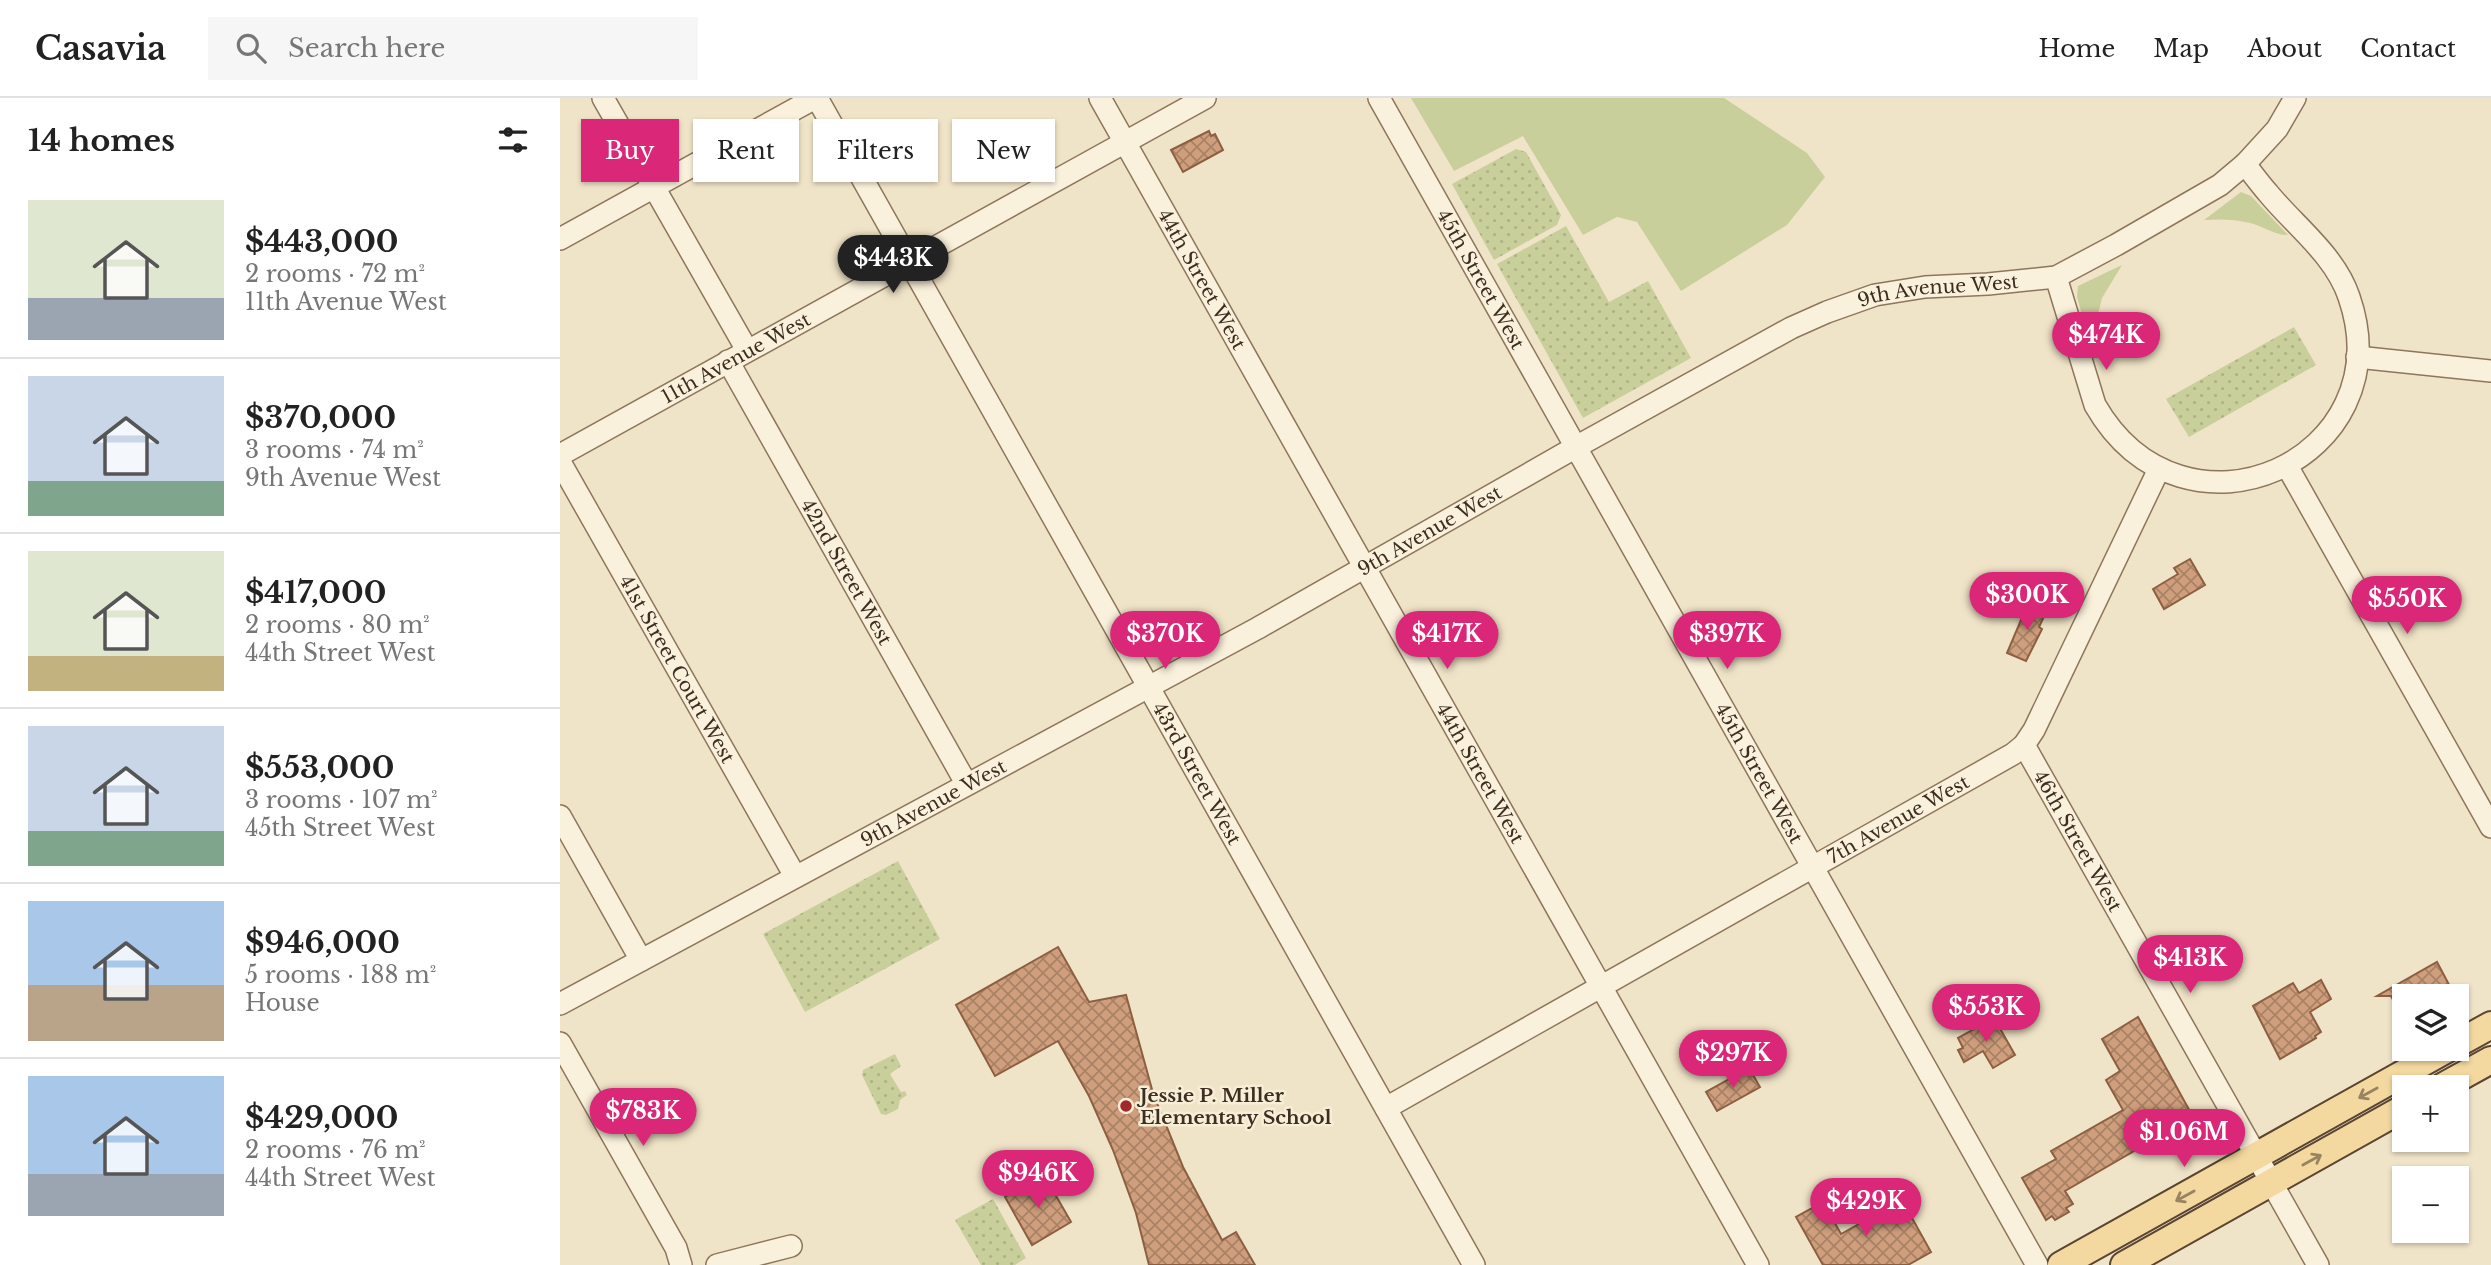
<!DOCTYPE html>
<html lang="en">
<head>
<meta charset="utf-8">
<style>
	body { margin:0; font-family:"Libre Baskerville",serif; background:#f6f6f6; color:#222; height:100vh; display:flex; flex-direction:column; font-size:26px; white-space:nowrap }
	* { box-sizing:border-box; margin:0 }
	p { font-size:23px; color:#767676 }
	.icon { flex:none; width:38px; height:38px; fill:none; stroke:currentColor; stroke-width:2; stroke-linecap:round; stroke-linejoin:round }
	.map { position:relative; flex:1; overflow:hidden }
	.panel { display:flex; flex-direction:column; background:#fff; width:560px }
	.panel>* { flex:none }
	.banner { position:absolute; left:21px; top:21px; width:665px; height:63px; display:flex; gap:14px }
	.controls { position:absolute; left:1832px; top:886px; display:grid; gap:14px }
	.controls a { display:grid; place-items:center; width:77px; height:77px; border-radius:0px; background:#fff; box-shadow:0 2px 5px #0004; font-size:35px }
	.price { position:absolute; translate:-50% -60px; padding:0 16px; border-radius:24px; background:#db2777; color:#fff; font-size:23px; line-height:46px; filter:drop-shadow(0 2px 4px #0008) }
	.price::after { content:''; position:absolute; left:50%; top:42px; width:21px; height:16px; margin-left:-10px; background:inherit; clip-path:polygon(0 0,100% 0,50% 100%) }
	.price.current { background:#222; color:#fff }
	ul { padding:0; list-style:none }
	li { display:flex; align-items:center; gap:21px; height:175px; padding:0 28px }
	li+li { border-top:2px solid #e0e0e0 }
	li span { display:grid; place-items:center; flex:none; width:196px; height:140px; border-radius:0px; color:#555 }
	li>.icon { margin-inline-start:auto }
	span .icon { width:84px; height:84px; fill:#fffc; stroke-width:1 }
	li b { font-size:30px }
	h2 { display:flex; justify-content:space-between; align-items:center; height:84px; padding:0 28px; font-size:30px }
	.tag { padding:0 24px; border-radius:0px; background:#fff; box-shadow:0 2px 5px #0004; font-size:24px; line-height:63px }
	.tag.current { background:#db2777; color:#fff }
	header { display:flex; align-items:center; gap:42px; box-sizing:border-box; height:98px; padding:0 35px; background:#fff; border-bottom:2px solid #e0e0e0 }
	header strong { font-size:33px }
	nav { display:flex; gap:38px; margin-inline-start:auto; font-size:24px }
	.search { width:490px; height:63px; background:#f6f6f6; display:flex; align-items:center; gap:18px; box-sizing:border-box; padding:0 24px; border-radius:0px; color:#767676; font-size:26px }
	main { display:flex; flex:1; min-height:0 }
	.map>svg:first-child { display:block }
	.grass { fill:#c9cf9b }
	.park { fill:url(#park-dots) }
	.building { fill:url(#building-cross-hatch); stroke:#8d5f41; stroke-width:2 }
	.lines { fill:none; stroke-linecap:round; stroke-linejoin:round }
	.minor-casing { stroke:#8d765c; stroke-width:24 }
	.major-casing { stroke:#5b4430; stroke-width:30 }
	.minor { stroke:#faf1dc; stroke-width:21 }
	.major { stroke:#f3d9a0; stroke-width:26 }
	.oneway { stroke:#988460 }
	.poi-dot { fill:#9e2a2b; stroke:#f7eed8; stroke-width:2.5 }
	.labels { text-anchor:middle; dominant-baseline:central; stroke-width:5; stroke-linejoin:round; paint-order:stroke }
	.street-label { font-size:19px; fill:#3d2e20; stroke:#f7eed8 }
	.poi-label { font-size:19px; font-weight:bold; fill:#3d2e20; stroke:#f7eed8; text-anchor:start }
</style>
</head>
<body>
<header>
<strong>Casavia</strong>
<div class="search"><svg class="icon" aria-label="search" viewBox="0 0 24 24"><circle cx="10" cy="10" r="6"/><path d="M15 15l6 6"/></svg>Search here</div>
<nav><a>Home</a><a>Map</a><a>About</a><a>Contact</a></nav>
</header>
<main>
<section class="panel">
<h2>14 homes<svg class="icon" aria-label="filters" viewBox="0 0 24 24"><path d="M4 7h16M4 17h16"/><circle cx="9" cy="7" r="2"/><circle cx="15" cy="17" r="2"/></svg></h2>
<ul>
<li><span style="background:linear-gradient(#dfe7d0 70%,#9aa5b1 0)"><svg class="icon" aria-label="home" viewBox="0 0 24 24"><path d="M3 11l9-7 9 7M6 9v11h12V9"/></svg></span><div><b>$443,000</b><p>2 rooms · 72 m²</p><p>11th Avenue West</p></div></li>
<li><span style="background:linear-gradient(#c9d6e8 75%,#7fa58c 0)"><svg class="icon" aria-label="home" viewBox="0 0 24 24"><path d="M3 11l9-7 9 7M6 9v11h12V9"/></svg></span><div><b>$370,000</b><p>3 rooms · 74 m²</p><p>9th Avenue West</p></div></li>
<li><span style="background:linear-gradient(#dfe7d0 75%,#c2b280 0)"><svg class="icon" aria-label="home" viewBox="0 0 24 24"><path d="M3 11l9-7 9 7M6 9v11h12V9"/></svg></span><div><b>$417,000</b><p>2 rooms · 80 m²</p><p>44th Street West</p></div></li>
<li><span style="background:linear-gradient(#c9d6e8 75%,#7fa58c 0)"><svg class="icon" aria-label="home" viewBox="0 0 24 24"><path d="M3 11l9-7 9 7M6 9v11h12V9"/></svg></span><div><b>$553,000</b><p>3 rooms · 107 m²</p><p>45th Street West</p></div></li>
<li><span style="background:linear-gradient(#a9c7e8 60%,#b9a48a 0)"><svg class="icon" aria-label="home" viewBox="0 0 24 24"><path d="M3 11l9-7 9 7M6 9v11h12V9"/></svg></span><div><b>$946,000</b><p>5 rooms · 188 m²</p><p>House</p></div></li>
<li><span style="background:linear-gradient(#a9c7e8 70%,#9aa5b1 0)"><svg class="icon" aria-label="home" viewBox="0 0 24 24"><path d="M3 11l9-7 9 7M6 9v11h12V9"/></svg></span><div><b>$429,000</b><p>2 rooms · 76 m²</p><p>44th Street West</p></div></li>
</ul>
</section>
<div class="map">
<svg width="1931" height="1167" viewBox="0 0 1931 1167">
	<defs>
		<pattern id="park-dots" width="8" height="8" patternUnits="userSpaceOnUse" patternTransform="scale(1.75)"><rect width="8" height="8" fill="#c9cf9b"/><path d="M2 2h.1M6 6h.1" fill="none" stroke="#aeb285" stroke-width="1.8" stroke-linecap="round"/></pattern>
		<pattern id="building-cross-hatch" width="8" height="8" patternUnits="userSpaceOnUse" patternTransform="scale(1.75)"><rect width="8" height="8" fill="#cf9f7d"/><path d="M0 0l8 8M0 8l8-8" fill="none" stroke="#a98266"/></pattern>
	</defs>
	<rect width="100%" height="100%" fill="#f0e4c8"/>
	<g class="grass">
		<path d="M 851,0 L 1164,0 L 1247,55 L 1265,79 L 1227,127 L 1121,193 L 1077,124 L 1057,119 L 1023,137 L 963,38 L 894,73 Z"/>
		<path d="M 1681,94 L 1691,98 L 1728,137 C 1717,138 1702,128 1690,125 C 1675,121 1659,121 1644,122 Z"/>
		<path d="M 1562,167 L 1542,200 L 1533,236 L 1528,238 L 1517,199 L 1518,188 Z"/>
	</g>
	<g class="park">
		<path d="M 956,51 L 966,54 L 1001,117 L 997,127 L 934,162 L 892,86 Z"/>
		<path d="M 1006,128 L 1049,204 L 1088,183 L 1131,260 L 1023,320 L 937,166 Z"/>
		<path d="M 1734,229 L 1756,267 L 1629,339 L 1606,301 Z"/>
		<path d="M 338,763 L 380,841 L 245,914 L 203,836 Z"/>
		<path d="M 335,956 L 341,968 L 330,976 L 341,994 L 345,993 L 347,997 L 340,1002 L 338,1011 L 326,1017 L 321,1016 L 302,977 L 303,972 Z"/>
		<path d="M 433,1101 L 466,1160 L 455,1167 L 421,1167 L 395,1122 Z"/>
	</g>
	<g class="building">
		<path d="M 649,33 L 651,38 L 655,36 L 663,52 L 623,74 L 611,52 Z"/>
		<path d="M 1630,461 L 1645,487 L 1604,511 L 1593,491 L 1618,476 L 1614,470 Z"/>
		<path d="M 1469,503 L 1487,512 L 1479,529 L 1482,531 L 1466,563 L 1447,555 Z"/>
		<path d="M 498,849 L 529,904 L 566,897 L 593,995 L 623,1069 L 662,1142 L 676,1134 L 695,1167 L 589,1167 L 576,1115 L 553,1052 L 529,998 L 498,943 L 435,978 L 396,907 Z"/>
		<path d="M 1877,864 L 1895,898 L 1844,898 L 1844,922 L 1831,898 L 1817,898 Z"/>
		<path d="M 1761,882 L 1771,901 L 1750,914 L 1761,934 L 1755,938 L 1756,940 L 1720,961 L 1693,908 L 1733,885 L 1739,895 Z"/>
		<path d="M 1578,919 L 1637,1026 L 1586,1054 L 1583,1048 L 1505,1093 L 1513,1106 L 1506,1110 L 1509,1114 L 1495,1122 L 1492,1118 L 1486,1122 L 1462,1080 L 1496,1061 L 1491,1053 L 1563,1012 L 1546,982 L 1560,973 L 1542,941 Z"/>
		<path d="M 1434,920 L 1455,957 L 1433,970 L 1423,953 L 1404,964 L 1398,952 L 1403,950 L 1398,940 Z"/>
		<path d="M 1189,970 L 1200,989 L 1157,1013 L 1146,994 Z"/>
		<path d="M 484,1077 L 511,1124 L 472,1147 L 445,1099 Z"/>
		<path d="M 1342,1102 L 1371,1154 L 1348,1167 L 1263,1167 L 1236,1119 L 1263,1104 L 1281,1136 Z"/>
	</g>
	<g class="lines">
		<defs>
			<g id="minor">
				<path d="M 43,0 L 187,252"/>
				<path id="s1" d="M 257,0 L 914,1167"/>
				<path id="s2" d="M 540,0 L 1198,1167"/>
				<path id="s3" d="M 819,0 L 1477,1167"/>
				<path d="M 0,141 L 255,0"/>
				<path d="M 1496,179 L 1535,307 C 1624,462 1845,361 1789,199 C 1775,157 1735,128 1708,95 C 1700,86 1692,75 1685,66"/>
				<path d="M 1797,259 L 1931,273"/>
				<path id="s4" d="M 168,263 L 406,685"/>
				<path id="s5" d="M 0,357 L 645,0"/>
				<path id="s6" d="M 0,364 L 235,778"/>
				<path d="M 1727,368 L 1931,729"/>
				<path id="s7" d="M 1464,647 L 1758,1167"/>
				<path d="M 0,718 L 81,862"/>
				<path id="s8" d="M 0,906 L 698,530 L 1016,349 L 1231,230 L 1267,214 L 1315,197 L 1365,189 L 1428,186 L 1496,179 L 1556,147 L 1660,87 L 1685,66 L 1717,31 L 1735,0"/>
				<path d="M 0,945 L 116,1150 L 121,1167"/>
				<path id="s9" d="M 826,1010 L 1453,656 L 1464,647 L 1474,632 L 1599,371"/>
				<path d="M 157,1167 L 231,1148"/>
			</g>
			<g id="major">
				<path d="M 1897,946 L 1931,927"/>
				<path d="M 1882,989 L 1931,962"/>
				<path d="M 1501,1167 L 1889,950"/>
				<path d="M 1564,1167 L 1844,1010"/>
			</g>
		</defs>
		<use href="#minor" class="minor-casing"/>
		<use href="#major" class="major-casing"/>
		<use href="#minor" class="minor"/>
		<use href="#major" class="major"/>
	</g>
	<defs><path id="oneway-shaft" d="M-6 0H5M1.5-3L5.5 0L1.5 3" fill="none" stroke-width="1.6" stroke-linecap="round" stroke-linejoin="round" transform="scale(1.75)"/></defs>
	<g class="oneway">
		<use href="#oneway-shaft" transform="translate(1808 995) rotate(151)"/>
		<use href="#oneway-shaft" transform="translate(1752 1062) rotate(-29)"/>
		<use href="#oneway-shaft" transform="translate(1625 1098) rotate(151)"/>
	</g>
	<circle class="poi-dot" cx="566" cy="1008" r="7"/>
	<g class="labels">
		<g class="street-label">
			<text stroke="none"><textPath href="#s2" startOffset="208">44th Street West</textPath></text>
			<text stroke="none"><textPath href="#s3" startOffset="208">45th Street West</textPath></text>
			<text stroke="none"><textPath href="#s8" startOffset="1558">9th Avenue West</textPath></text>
			<text stroke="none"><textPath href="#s5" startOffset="201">11th Avenue West</textPath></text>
			<text stroke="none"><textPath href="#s8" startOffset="990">9th Avenue West</textPath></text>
			<text stroke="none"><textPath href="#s4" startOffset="242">42nd Street West</textPath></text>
			<text stroke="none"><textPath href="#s6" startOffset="238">41st Street Court West</textPath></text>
			<text stroke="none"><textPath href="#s1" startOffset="775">43rd Street West</textPath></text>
			<text stroke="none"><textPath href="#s2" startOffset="775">44th Street West</textPath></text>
			<text stroke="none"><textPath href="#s3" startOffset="775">45th Street West</textPath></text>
			<text stroke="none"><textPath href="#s8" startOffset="424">9th Avenue West</textPath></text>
			<text stroke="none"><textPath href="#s9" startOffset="588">7th Avenue West</textPath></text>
			<text stroke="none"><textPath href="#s7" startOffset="110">46th Street West</textPath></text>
		</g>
		<g class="poi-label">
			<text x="580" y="997">Jessie P. Miller<tspan x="580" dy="22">Elementary School</tspan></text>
		</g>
	</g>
</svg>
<div class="controls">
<a><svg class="icon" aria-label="layers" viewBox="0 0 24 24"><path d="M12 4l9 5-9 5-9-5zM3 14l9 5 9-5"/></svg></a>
<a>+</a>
<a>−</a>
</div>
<b class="price current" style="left:333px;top:197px">$443K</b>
<b class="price" style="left:1546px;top:274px">$474K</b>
<b class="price" style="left:1467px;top:534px">$300K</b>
<b class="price" style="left:1847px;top:538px">$550K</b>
<b class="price" style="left:605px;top:573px">$370K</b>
<b class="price" style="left:887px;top:573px">$417K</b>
<b class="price" style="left:1167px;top:573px">$397K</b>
<b class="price" style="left:1630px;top:897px">$413K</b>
<b class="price" style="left:1426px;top:946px">$553K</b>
<b class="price" style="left:1173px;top:992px">$297K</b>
<b class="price" style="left:83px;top:1050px">$783K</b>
<b class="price" style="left:1624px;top:1071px">$1.06M</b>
<b class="price" style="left:478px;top:1112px">$946K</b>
<b class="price" style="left:1306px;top:1140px">$429K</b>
<div class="banner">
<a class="tag current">Buy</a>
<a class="tag">Rent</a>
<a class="tag">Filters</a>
<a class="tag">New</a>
</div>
</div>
</main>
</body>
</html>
